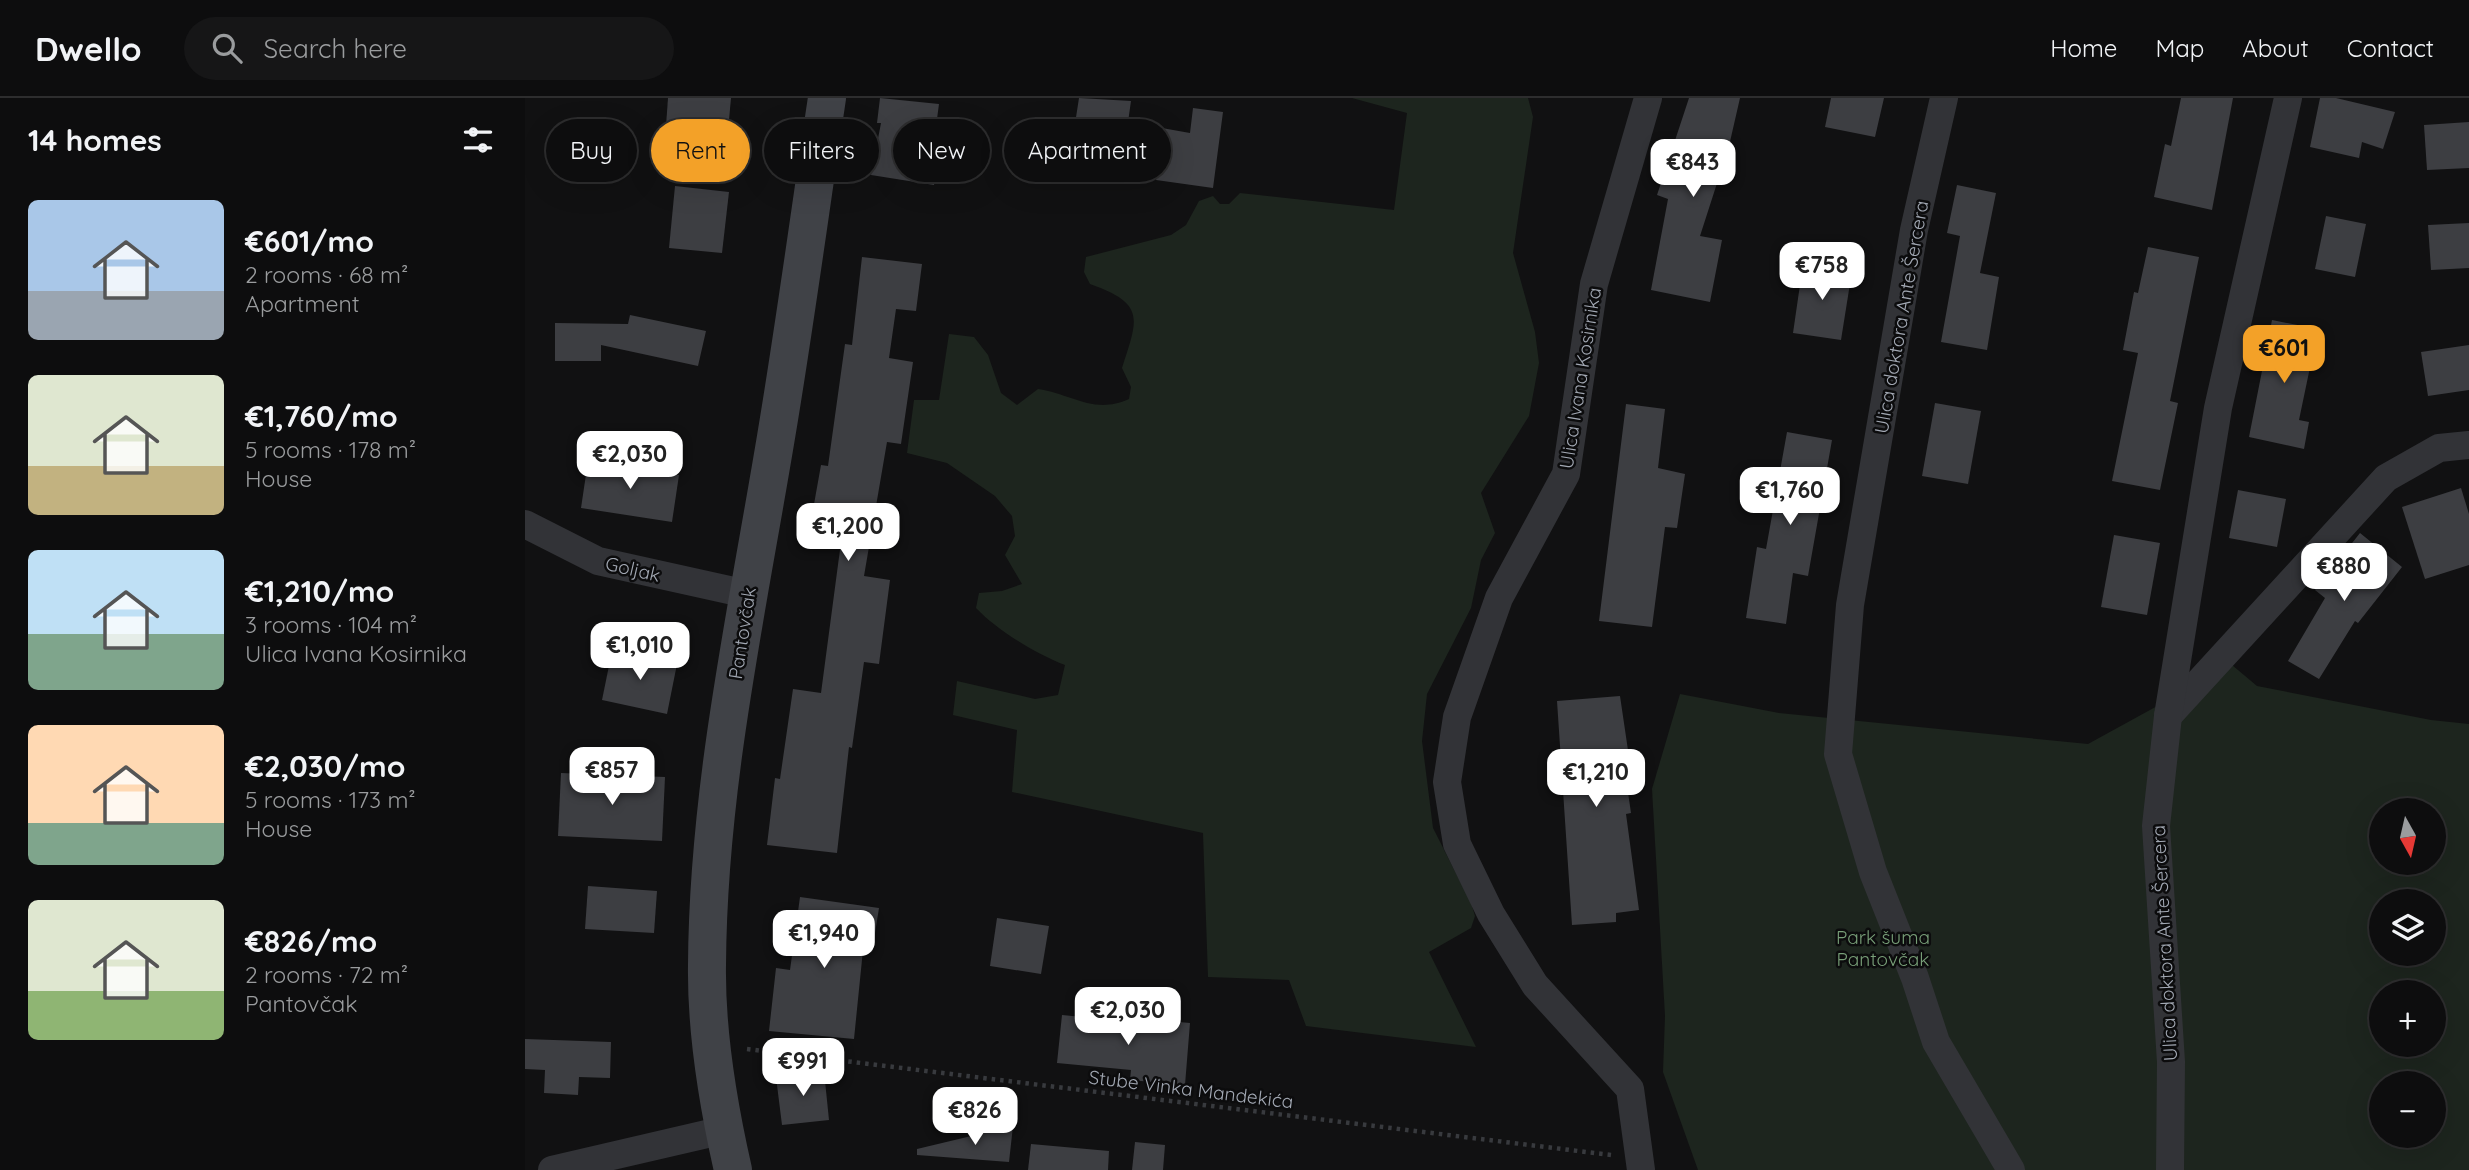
<!DOCTYPE html>
<html lang="en">
<head>
<meta charset="utf-8">
<style>
	body { margin:0; font-family:Quicksand,sans-serif; background:#161617; color:#f1f3f6; height:100vh; display:flex; flex-direction:column; font-size:26px; white-space:nowrap }
	* { box-sizing:border-box; margin:0 }
	p { font-size:23px; color:#9a9c9e }
	.icon { flex:none; width:38px; height:38px; fill:none; stroke:currentColor; stroke-width:2; stroke-linecap:round; stroke-linejoin:round }
	.map { position:relative; flex:1; overflow:hidden }
	.sheet { display:flex; flex-direction:column; background:#0d0d0e; width:525px }
	.sheet>* { flex:none }
	.top-card { position:absolute; left:21px; top:21px; width:665px; height:63px; display:flex; gap:14px }
	.needle { width:46px; rotate:172deg }
	.tools { position:absolute; left:1844px; top:700px; display:grid; gap:14px }
	.tools a { display:grid; place-items:center; width:77px; height:77px; border-radius:50%; background:#0d0d0e; box-shadow:0 7px 28px #0002,0 0 0 2px #2d2d2e; font-size:35px }
	.price { position:absolute; translate:-50% -60px; padding:0 16px; border-radius:14px; background:#fff; color:#222; font-size:23px; line-height:46px; filter:drop-shadow(0 2px 4px #0008) }
	.price::after { content:''; position:absolute; left:50%; top:42px; width:21px; height:16px; margin-left:-10px; background:inherit; clip-path:polygon(0 0,100% 0,50% 100%) }
	.price.active { background:#f3a128; color:#111 }
	ul { padding:0; list-style:none }
	li { display:flex; align-items:center; gap:21px; height:175px; padding:0 28px }
	li span { display:grid; place-items:center; flex:none; width:196px; height:140px; border-radius:10px; color:#555 }
	li>.icon { margin-inline-start:auto }
	span .icon { width:84px; height:84px; fill:#fffc; stroke-width:1 }
	li b { font-size:30px }
	h2 { display:flex; justify-content:space-between; align-items:center; height:84px; padding:0 28px; font-size:30px }
	.chip { padding:0 24px; border-radius:32px; background:#0d0d0e; box-shadow:0 7px 28px #0002,0 0 0 2px #2d2d2e; font-size:24px; line-height:63px }
	.chip.active { background:#f3a128; color:#111 }
	header { display:flex; align-items:center; gap:42px; box-sizing:border-box; height:98px; padding:0 35px; background:#0d0d0e; border-bottom:2px solid #2d2d2e }
	header strong { font-size:33px }
	nav { display:flex; gap:38px; margin-inline-start:auto; font-size:24px }
	.search { width:490px; height:63px; background:#161617; display:flex; align-items:center; gap:18px; box-sizing:border-box; padding:0 24px; border-radius:38px; color:#9a9c9e; font-size:26px }
	main { display:flex; flex:1; min-height:0 }
	.map>svg:first-child { display:block }
	.green { fill:#1d251e; fill-rule:evenodd }
	.building { fill:#3d3e42 }
	.lines { fill:none; stroke-linecap:round; stroke-linejoin:round }
	.path { stroke:#383a3e; stroke-width:4.5; stroke-dasharray:3.5 5; stroke-linecap:butt }
	.street { stroke:#323337; stroke-width:28 }
	.secondary { stroke:#404247; stroke-width:38 }
	.labels { text-anchor:middle; dominant-baseline:central; stroke-width:5; stroke-linejoin:round; paint-order:stroke }
	.street-label { font-size:19px; fill:#a2a8b3; stroke:#0c0c0d }
	.park-label { font-size:19px; fill:#789f78; stroke:#0c0c0d }
</style>
</head>
<body>
<header>
<strong>Dwello</strong>
<div class="search"><svg class="icon" aria-label="search" viewBox="0 0 24 24"><circle cx="10" cy="10" r="6"/><path d="M15 15l6 6"/></svg>Search here</div>
<nav><a>Home</a><a>Map</a><a>About</a><a>Contact</a></nav>
</header>
<main>
<section class="sheet">
<h2>14 homes<svg class="icon" aria-label="filters" viewBox="0 0 24 24"><path d="M4 7h16M4 17h16"/><circle cx="9" cy="7" r="2"/><circle cx="15" cy="17" r="2"/></svg></h2>
<ul>
<li><span style="background:linear-gradient(#a9c7e8 65%,#9aa5b1 0)"><svg class="icon" aria-label="home" viewBox="0 0 24 24"><path d="M3 11l9-7 9 7M6 9v11h12V9"/></svg></span><div><b>€601/mo</b><p>2 rooms · 68 m²</p><p>Apartment</p></div></li>
<li><span style="background:linear-gradient(#dfe7d0 65%,#c2b280 0)"><svg class="icon" aria-label="home" viewBox="0 0 24 24"><path d="M3 11l9-7 9 7M6 9v11h12V9"/></svg></span><div><b>€1,760/mo</b><p>5 rooms · 178 m²</p><p>House</p></div></li>
<li><span style="background:linear-gradient(#bfe0f5 60%,#7fa58c 0)"><svg class="icon" aria-label="home" viewBox="0 0 24 24"><path d="M3 11l9-7 9 7M6 9v11h12V9"/></svg></span><div><b>€1,210/mo</b><p>3 rooms · 104 m²</p><p>Ulica Ivana Kosirnika</p></div></li>
<li><span style="background:linear-gradient(#ffd9b3 70%,#7fa58c 0)"><svg class="icon" aria-label="home" viewBox="0 0 24 24"><path d="M3 11l9-7 9 7M6 9v11h12V9"/></svg></span><div><b>€2,030/mo</b><p>5 rooms · 173 m²</p><p>House</p></div></li>
<li><span style="background:linear-gradient(#dfe7d0 65%,#8fb573 0)"><svg class="icon" aria-label="home" viewBox="0 0 24 24"><path d="M3 11l9-7 9 7M6 9v11h12V9"/></svg></span><div><b>€826/mo</b><p>2 rooms · 72 m²</p><p>Pantovčak</p></div></li>
</ul>
</section>
<div class="map">
<svg width="1944" height="1072" viewBox="0 0 1944 1072">
	<rect width="100%" height="100%" fill="#111112"/>
	<g class="green">
		<path d="M 827,0 L 1003,0 L 1008,19 L 988,155 L 1010,234 L 1014,265 L 1004,318 L 956,395 L 970,435 L 956,462 L 946,510 L 902,596 L 897,643 L 908,730 L 946,805 L 950,818 L 946,830 L 904,854 L 951,949 L 781,928 L 764,882 L 683,879 L 678,735 L 487,694 L 492,632 L 428,617 L 432,583 L 510,601 L 533,597 L 540,567 C 510,555 473,533 451,510 L 454,495 L 477,493 L 497,486 L 480,457 L 490,438 L 487,418 L 470,398 L 422,365 L 382,355 L 389,302 L 414,302 L 424,236 L 449,239 L 463,257 L 476,295 L 492,307 L 513,291 C 547,296 569,317 604,301 L 606,289 L 597,270 C 613,220 621,206 565,186 L 559,174 L 561,159 L 646,137 L 661,127 L 674,103 L 688,98 L 695,106 L 704,106 L 715,95 L 869,112 L 882,15 Z"/>
		<path d="M 1707,567 L 1732,588 L 1906,622 L 1944,626 L 1944,1072 L 1173,1072 L 1138,974 L 1140,918 L 1127,691 L 1155,596 L 1254,615 L 1563,646 ZM 1857,712 L 1909,712 L 1909,765 L 1857,765 ZM 1857,803 L 1909,803 L 1909,856 L 1857,856 ZM 1857,894 L 1909,894 L 1909,947 L 1857,947 ZM 1857,985 L 1909,985 L 1909,1038 L 1857,1038 Z"/>
	</g>
	<g class="building">
		<path d="M 143,0 L 206,0 L 203,33 L 141,28 Z"/>
		<path d="M 355,0 L 414,6 L 408,51 L 415,52 L 409,87 L 346,77 L 356,25 L 352,25 Z"/>
		<path d="M 554,0 L 606,3 L 603,24 L 665,35 L 668,10 L 698,14 L 688,90 L 631,82 L 633,72 L 545,58 Z"/>
		<path d="M 1164,0 L 1215,0 L 1204,48 L 1175,138 L 1197,142 L 1185,204 L 1126,192 L 1143,101 L 1132,97 Z"/>
		<path d="M 1306,0 L 1359,0 L 1350,39 L 1300,29 Z"/>
		<path d="M 1656,0 L 1708,0 L 1687,112 L 1629,99 L 1640,46 L 1646,48 Z"/>
		<path d="M 1795,0 L 1811,0 L 1870,14 L 1858,51 L 1837,44 L 1834,60 L 1785,49 Z"/>
		<path d="M 1944,24 L 1944,70 L 1902,72 L 1899,27 Z"/>
		<path d="M 1432,87 L 1471,95 L 1455,175 L 1474,179 L 1462,252 L 1416,244 L 1435,138 L 1422,135 Z"/>
		<path d="M 150,88 L 204,94 L 197,155 L 144,150 Z"/>
		<path d="M 1801,118 L 1841,126 L 1830,179 L 1790,171 Z"/>
		<path d="M 1944,125 L 1944,170 L 1906,172 L 1903,127 Z"/>
		<path d="M 1623,149 L 1674,159 L 1645,303 L 1653,305 L 1635,392 L 1587,383 L 1613,255 L 1598,252 L 1609,194 L 1613,195 Z"/>
		<path d="M 337,159 L 397,166 L 391,213 L 371,211 L 364,260 L 388,264 L 376,346 L 362,344 L 339,478 L 365,482 L 354,566 L 339,564 L 327,650 L 324,649 L 312,755 L 242,747 L 250,680 L 255,681 L 268,591 L 296,595 L 318,429 L 286,423 L 296,367 L 303,368 L 320,246 L 327,247 Z"/>
		<path d="M 1278,166 L 1327,173 L 1316,242 L 1268,235 Z"/>
		<path d="M 105,217 L 181,233 L 173,268 L 76,247 L 76,263 L 30,263 L 30,225 L 103,226 Z"/>
		<path d="M 1747,222 L 1793,231 L 1774,322 L 1784,324 L 1779,351 L 1724,339 Z"/>
		<path d="M 1944,247 L 1944,292 L 1903,298 L 1896,254 Z"/>
		<path d="M 1410,305 L 1456,313 L 1443,386 L 1397,378 Z"/>
		<path d="M 1101,306 L 1140,311 L 1133,370 L 1160,376 L 1152,430 L 1140,429 L 1127,529 L 1074,523 Z"/>
		<path d="M 1262,334 L 1307,342 L 1283,478 L 1268,475 L 1261,526 L 1221,520 L 1232,449 L 1241,451 Z"/>
		<path d="M 63,363 L 154,377 L 147,424 L 56,410 Z"/>
		<path d="M 1936,390 L 1944,416 L 1944,467 L 1900,481 L 1877,409 Z"/>
		<path d="M 1713,392 L 1761,401 L 1752,449 L 1704,440 Z"/>
		<path d="M 1835,435 L 1877,469 L 1833,525 L 1830,523 L 1794,581 L 1763,563 L 1800,500 L 1790,492 Z"/>
		<path d="M 1589,437 L 1635,445 L 1622,517 L 1576,509 Z"/>
		<path d="M 87,553 L 152,566 L 142,616 L 77,602 Z"/>
		<path d="M 1095,598 L 1104,659 L 1098,660 L 1106,715 L 1101,716 L 1114,812 L 1091,815 L 1091,824 L 1047,827 L 1032,603 Z"/>
		<path d="M 36,675 L 140,679 L 137,743 L 33,738 Z"/>
		<path d="M 63,788 L 132,793 L 129,835 L 60,831 Z"/>
		<path d="M 275,799 L 354,810 L 347,854 L 338,852 L 329,941 L 244,933 L 251,870 L 265,872 Z"/>
		<path d="M 472,820 L 524,828 L 516,876 L 465,868 Z"/>
		<path d="M 537,917 L 610,924 L 611,920 L 665,925 L 660,987 L 605,982 L 606,972 L 532,965 Z"/>
		<path d="M 0,941 L 86,944 L 85,980 L 54,979 L 53,997 L 19,995 L 20,972 L 0,971 Z"/>
		<path d="M 299,973 L 304,1022 L 257,1027 L 251,979 Z"/>
		<path d="M 488,1028 L 484,1064 L 392,1057 L 392,1051 Z"/>
		<path d="M 610,1044 L 640,1047 L 638,1072 L 607,1072 Z"/>
		<path d="M 506,1046 L 584,1053 L 583,1072 L 503,1072 Z"/>
	</g>
	<g class="lines">
		<path class="path" d="M 222,951 L 1086,1057"/>
		<g class="street">
			<path d="M 1419,0 L 1389,132 L 1325,507 L 1313,656 L 1348,774 L 1390,880 L 1411,944 L 1486,1072"/>
			<path d="M 0,426 L 73,463 L 222,496"/>
			<path d="M 1643,618 L 1861,380 L 1914,350 L 1944,347"/>
			<path d="M 27,1072 L 199,1032"/>
			<path d="M 1116,1072 L 1105,991 L 1010,887 L 966,816 L 932,746 L 922,684 L 932,619 L 974,500 L 1041,376 L 1069,186 L 1123,0"/>
			<path d="M 1645,1072 L 1646,964 L 1631,728 L 1643,618 L 1693,310 L 1763,0"/>
		</g>
		<path class="secondary" d="M 208,1072 C 193,1006 181,935 182,867 C 183,689 222,514 251,339 C 270,226 285,113 302,0"/>
	</g>
	<g class="labels">
		<g class="street-label">
			<text transform="translate(1376 219) rotate(-80)">Ulica doktora Ante Šercera</text>
			<text transform="translate(1055 280) rotate(-81)">Ulica Ivana Kosirnika</text>
			<text transform="translate(108 471) rotate(13)">Goljak</text>
			<text transform="translate(217 535) rotate(-81)">Pantovčak</text>
			<text transform="translate(1639 845) rotate(-93)">Ulica doktora Ante Šercera</text>
			<text transform="translate(666 991) rotate(7)">Stube Vinka Mandekića</text>
		</g>
		<g class="park-label">
			<text x="1358" y="839">Park šuma<tspan x="1358" dy="22">Pantovčak</tspan></text>
		</g>
	</g>
</svg>
<div class="tools">
<a><svg class="needle" viewBox="-14 -14 28 28"><path d="M0-13l5 13h-10z" fill="#e53935"/><path d="M0 13l5-13h-10z" fill="#9a9c9e"/></svg></a>
<a><svg class="icon" aria-label="layers" viewBox="0 0 24 24"><path d="M12 4l9 5-9 5-9-5zM3 14l9 5 9-5"/></svg></a>
<a>+</a>
<a>−</a>
</div>
<b class="price" style="left:1168px;top:101px">€843</b>
<b class="price" style="left:1297px;top:204px">€758</b>
<b class="price active" style="left:1759px;top:287px">€601</b>
<b class="price" style="left:105px;top:393px">€2,030</b>
<b class="price" style="left:1265px;top:429px">€1,760</b>
<b class="price" style="left:323px;top:465px">€1,200</b>
<b class="price" style="left:1819px;top:505px">€880</b>
<b class="price" style="left:115px;top:584px">€1,010</b>
<b class="price" style="left:87px;top:709px">€857</b>
<b class="price" style="left:1071px;top:711px">€1,210</b>
<b class="price" style="left:299px;top:872px">€1,940</b>
<b class="price" style="left:603px;top:949px">€2,030</b>
<b class="price" style="left:278px;top:1000px">€991</b>
<b class="price" style="left:450px;top:1049px">€826</b>
<div class="top-card">
<a class="chip">Buy</a>
<a class="chip active">Rent</a>
<a class="chip">Filters</a>
<a class="chip">New</a>
<a class="chip">Apartment</a>
</div>
</div>
</main>
</body>
</html>
